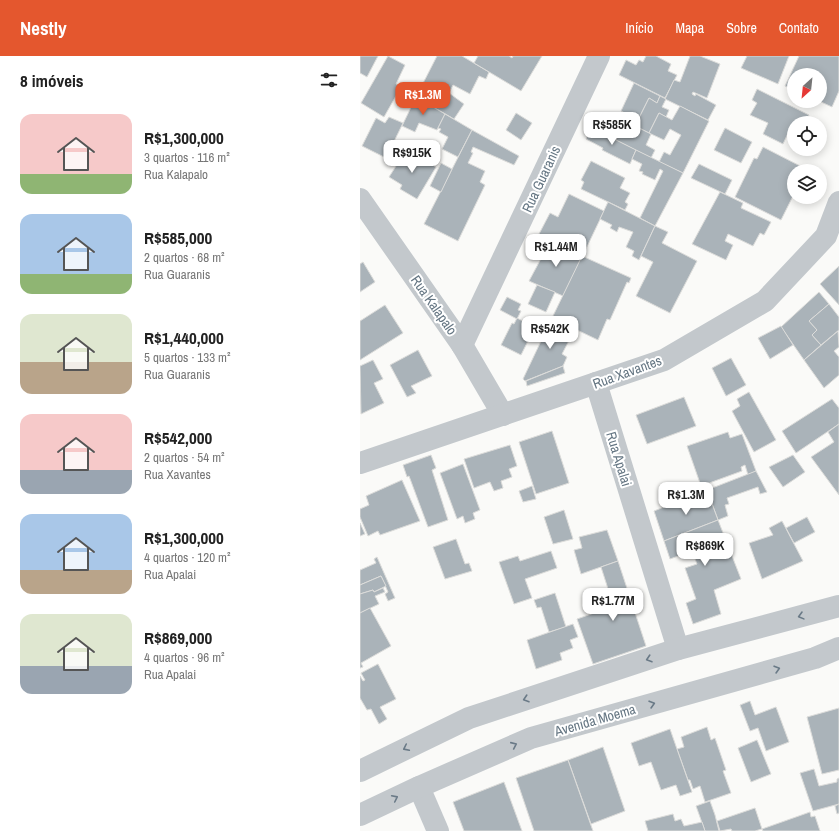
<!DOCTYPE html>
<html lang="pt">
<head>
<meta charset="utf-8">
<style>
	body { margin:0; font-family:"Archivo Narrow",sans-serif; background:#f2f2f2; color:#222; height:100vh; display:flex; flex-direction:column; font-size:15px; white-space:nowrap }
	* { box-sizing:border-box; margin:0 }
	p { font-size:13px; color:#767676 }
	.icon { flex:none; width:22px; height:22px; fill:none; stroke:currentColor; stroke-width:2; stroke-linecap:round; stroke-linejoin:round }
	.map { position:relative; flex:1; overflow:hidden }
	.sheet { display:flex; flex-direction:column; background:#fff; width:360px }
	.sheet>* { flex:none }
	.needle { width:26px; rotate:207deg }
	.fabs { position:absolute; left:427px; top:12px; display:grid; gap:8px }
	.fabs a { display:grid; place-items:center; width:40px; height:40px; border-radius:50%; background:#fff; box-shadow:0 2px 10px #0003; font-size:20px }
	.price { position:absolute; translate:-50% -34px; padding:0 9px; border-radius:8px; background:#fff; color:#222; font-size:13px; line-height:26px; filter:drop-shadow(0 1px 2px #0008) }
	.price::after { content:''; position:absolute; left:50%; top:24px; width:12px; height:9px; margin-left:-6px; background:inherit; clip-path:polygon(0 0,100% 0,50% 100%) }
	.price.on { background:#e4572e; color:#fff }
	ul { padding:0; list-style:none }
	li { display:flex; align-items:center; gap:12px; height:100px; padding:0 20px }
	li span { display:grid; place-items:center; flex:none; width:112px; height:80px; border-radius:12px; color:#555 }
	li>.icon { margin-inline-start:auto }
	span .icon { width:48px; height:48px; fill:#fffc; stroke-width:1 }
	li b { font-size:17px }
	h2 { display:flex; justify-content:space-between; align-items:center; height:48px; padding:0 20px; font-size:17px }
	header { display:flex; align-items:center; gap:24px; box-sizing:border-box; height:56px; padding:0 20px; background:#e4572e; color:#fff }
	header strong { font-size:19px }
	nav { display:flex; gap:22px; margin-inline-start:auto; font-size:14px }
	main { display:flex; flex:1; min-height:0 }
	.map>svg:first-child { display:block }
	.building { fill:#aab3b9; stroke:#dcdcda }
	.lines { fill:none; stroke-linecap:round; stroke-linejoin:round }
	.minor { stroke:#c3c8cc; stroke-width:22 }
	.oneway { stroke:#6a7a87 }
	.labels { text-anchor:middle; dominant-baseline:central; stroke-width:4; stroke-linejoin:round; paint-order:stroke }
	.street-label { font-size:14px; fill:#657683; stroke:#fff }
</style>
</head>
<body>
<header>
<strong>Nestly</strong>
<nav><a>Início</a><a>Mapa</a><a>Sobre</a><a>Contato</a></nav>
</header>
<main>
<section class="sheet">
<h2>8 imóveis<svg class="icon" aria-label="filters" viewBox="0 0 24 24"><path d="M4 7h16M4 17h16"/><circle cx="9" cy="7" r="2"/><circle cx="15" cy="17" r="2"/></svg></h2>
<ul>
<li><span style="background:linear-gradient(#f6c9c9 75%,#8fb573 0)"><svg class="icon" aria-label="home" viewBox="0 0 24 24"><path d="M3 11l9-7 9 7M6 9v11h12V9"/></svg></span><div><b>R$1,300,000</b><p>3 quartos · 116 m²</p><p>Rua Kalapalo</p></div></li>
<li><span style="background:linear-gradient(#a9c7e8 75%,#8fb573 0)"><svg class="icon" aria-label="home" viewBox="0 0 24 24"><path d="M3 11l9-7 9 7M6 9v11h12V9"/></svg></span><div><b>R$585,000</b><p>2 quartos · 68 m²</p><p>Rua Guaranis</p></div></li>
<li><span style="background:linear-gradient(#dfe7d0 60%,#b9a48a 0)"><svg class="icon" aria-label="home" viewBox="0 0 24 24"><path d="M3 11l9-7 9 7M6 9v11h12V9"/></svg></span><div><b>R$1,440,000</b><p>5 quartos · 133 m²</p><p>Rua Guaranis</p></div></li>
<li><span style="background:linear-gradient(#f6c9c9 70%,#9aa5b1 0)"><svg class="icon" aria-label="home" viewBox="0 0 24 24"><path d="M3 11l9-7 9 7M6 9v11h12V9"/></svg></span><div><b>R$542,000</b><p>2 quartos · 54 m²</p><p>Rua Xavantes</p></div></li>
<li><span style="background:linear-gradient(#a9c7e8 70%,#b9a48a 0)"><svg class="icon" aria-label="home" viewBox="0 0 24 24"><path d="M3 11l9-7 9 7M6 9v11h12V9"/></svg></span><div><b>R$1,300,000</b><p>4 quartos · 120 m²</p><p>Rua Apalai</p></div></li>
<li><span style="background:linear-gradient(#dfe7d0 65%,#9aa5b1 0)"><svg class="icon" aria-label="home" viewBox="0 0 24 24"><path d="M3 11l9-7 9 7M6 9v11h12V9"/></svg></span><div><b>R$869,000</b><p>4 quartos · 96 m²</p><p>Rua Apalai</p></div></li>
</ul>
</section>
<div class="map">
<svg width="479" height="775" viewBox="0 0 479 775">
	<rect width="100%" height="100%" fill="#fafaf8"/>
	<g class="building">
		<path d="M 0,0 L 18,0 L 7,21 L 0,17 Z"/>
		<path d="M 28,0 L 45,9 L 36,28 L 41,31 L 24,61 L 1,47 Z"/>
		<path d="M 102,0 L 129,16 L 126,23 L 119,20 L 110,38 L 93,29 L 89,37 L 104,48 L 94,63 L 56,41 L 77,0 Z"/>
		<path d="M 118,0 L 149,0 L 152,2 L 153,0 L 182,0 L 161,35 L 114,7 Z"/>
		<path d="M 286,0 L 296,0 L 311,8 L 308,15 L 317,19 L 305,42 L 259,19 L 266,4 L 276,9 L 279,4 L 283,6 Z"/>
		<path d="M 330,0 L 340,0 L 360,8 L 347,42 L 333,36 L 332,38 L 335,40 L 336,38 L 356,49 L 348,64 L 305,43 L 314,24 L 320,26 Z"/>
		<path d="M 387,0 L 429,0 L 418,28 L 381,12 Z"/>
		<path d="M 439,0 L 479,0 L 479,35 L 472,51 L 459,45 L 460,19 L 434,19 L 434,34 L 425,30 Z"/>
		<path d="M 274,27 L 300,40 L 297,47 L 289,42 L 278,64 L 261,55 Z"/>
		<path d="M 397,33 L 449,59 L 445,67 L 434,67 L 434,77 L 429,75 L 423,88 L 403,78 L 408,67 L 390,59 L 397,47 L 392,44 Z"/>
		<path d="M 300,40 L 306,43 L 302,51 L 309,54 L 306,61 L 299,57 L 289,77 L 275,70 L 289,42 L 297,47 Z"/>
		<path d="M 56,41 L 85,58 L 77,74 L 59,67 L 55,76 L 42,70 Z"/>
		<path d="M 320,50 L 349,65 L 323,117 L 299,106 L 304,96 L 310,99 L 321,79 L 310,73 L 304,84 L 289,77 L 299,57 L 312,64 Z"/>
		<path d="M 156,57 L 172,67 L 161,84 L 146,74 Z"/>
		<path d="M 85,58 L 112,74 L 98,101 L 82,93 L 88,81 L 79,76 L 81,73 L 78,72 Z"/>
		<path d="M 29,61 L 43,67 L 26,102 L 2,90 L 16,62 L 25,67 Z"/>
		<path d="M 265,65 L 291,78 L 286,89 L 295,94 L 291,102 L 256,84 Z"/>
		<path d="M 232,72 L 276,94 L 270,108 L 242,94 L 243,92 L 226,83 Z"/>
		<path d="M 365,72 L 392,86 L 381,107 L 354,94 Z"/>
		<path d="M 112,74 L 159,100 L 154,109 L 113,91 L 111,96 L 113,97 L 108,107 L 125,115 L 120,126 L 125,129 L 98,185 L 64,168 Z"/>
		<path d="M 403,91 L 446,113 L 445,115 L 434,115 L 434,138 L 421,164 L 375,141 L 394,102 L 397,103 Z"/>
		<path d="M 47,93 L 76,111 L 57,143 L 40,133 L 42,129 L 29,121 Z"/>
		<path d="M 276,94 L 323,117 L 295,170 L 280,162 L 303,115 L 300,113 L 295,124 L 282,118 L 283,116 L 279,115 L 282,108 L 272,103 Z"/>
		<path d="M 231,105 L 265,122 L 260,132 L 270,137 L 265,146 L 268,148 L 265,154 L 221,133 L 224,126 L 221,124 Z"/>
		<path d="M 81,107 L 92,113 L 81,136 L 70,130 Z"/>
		<path d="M 339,108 L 372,124 L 365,138 L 331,122 Z"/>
		<path d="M 360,136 L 383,147 L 381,152 L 411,166 L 404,179 L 400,177 L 393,190 L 368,178 L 365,185 L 373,189 L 366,204 L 332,188 Z"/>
		<path d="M 209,138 L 244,155 L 223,199 L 179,178 L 190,157 L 198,161 Z"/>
		<path d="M 248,146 L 295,170 L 279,204 L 272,200 L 274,195 L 266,191 L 273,176 L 259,171 L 257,176 L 250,172 L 252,169 L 240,163 Z"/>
		<path d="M 295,170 L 308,176 L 302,187 L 337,205 L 310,257 L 276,240 L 293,206 L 281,200 Z"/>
		<path d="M 191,184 L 223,199 L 203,240 L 169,225 Z"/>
		<path d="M 222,200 L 271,222 L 269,227 L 267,226 L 250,264 L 247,263 L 238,284 L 192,262 Z"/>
		<path d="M 3,206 L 15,226 L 0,236 L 0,208 Z"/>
		<path d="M 479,210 L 479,249 L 460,228 Z"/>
		<path d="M 177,229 L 195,236 L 186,256 L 168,248 Z"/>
		<path d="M 459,236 L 469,248 L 449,265 L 457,274 L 452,279 L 461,289 L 444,304 L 421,271 Z"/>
		<path d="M 147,241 L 161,248 L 158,254 L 161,255 L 157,263 L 140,254 Z"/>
		<path d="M 469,248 L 479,261 L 479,274 L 461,289 L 452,279 L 457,274 L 449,265 Z"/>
		<path d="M 25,249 L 43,277 L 0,304 L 0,265 Z"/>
		<path d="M 157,262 L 172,270 L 169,276 L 172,277 L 161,299 L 141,289 L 152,267 L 154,268 Z"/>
		<path d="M 192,262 L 215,273 L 202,298 L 207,301 L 203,310 L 165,325 L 163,323 Z"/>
		<path d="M 421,270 L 433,289 L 410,303 L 398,282 Z"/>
		<path d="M 478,275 L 479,291 L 474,295 L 479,301 L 479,319 L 464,332 L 444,304 Z"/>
		<path d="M 58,294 L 72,320 L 51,330 L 56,337 L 47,341 L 30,309 Z"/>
		<path d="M 371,302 L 386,329 L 366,340 L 352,312 Z"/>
		<path d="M 13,304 L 23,323 L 14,327 L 24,347 L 1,358 L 0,310 Z"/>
		<path d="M 203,310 L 205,317 L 167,330 L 166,325 Z"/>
		<path d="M 389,336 L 416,384 L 394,396 L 372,355 L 380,350 L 377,343 Z"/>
		<path d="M 324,341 L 336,370 L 287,388 L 276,359 Z"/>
		<path d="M 472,343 L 479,352 L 479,368 L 436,397 L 422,375 Z"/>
		<path d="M 479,368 L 479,439 L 451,401 L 474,386 L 468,376 Z"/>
		<path d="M 192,375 L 209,427 L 176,438 L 159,386 Z"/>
		<path d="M 368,376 L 370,382 L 382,378 L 396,415 L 388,419 L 385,409 L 381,411 L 382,415 L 341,430 L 327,390 Z"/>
		<path d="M 150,389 L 157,410 L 149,413 L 152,421 L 141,425 L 143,432 L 134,435 L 130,426 L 114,432 L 104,403 Z"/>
		<path d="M 71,399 L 76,412 L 72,414 L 88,464 L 68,471 L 49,420 L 47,421 L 43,409 Z"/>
		<path d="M 433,399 L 445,416 L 423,431 L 409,411 Z"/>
		<path d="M 103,408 L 120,454 L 113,457 L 115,463 L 105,467 L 103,460 L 97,463 L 80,417 Z"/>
		<path d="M 396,415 L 407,436 L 400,438 L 398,431 L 367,442 L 369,448 L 365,449 L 368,460 L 358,464 L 347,434 Z"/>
		<path d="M 42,424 L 60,465 L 20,479 L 18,475 L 8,480 L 0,461 L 0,453 L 9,449 L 6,440 Z"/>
		<path d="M 172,430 L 176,443 L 163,446 L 159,435 Z"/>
		<path d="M 347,434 L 358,464 L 304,485 L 294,455 Z"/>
		<path d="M 204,454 L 213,483 L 193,488 L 184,461 Z"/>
		<path d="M 447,461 L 455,476 L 434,487 L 426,472 Z"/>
		<path d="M 358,464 L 381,523 L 354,534 L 361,558 L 333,568 L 326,547 L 336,543 L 325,512 L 337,508 L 332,495 L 310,503 L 304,485 Z"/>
		<path d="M 422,465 L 443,505 L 402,523 L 389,487 L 413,479 L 409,472 Z"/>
		<path d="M 0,467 L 5,478 L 0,480 Z"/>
		<path d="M 247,474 L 258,505 L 221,518 L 214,494 L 222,492 L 219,481 Z"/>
		<path d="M 96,483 L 105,508 L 109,507 L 112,515 L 85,523 L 73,491 Z"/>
		<path d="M 191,495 L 197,512 L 165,523 L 172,542 L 154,548 L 139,506 L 158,500 L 160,505 Z"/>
		<path d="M 17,501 L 35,542 L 28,545 L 25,538 L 28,536 L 21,520 L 0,529 L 0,514 L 16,507 L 14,503 Z"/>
		<path d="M 258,505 L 286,590 L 233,608 L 217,563 L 257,549 L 254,538 L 250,539 L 241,511 Z"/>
		<path d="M 21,520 L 26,530 L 14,536 L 13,534 L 0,538 L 0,529 Z"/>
		<path d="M 23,532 L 25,536 L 15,540 L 19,548 L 0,557 L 0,538 L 13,534 L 14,536 Z"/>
		<path d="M 195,537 L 206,571 L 189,576 L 181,551 L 177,552 L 174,544 Z"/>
		<path d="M 10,552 L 31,590 L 1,607 L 3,611 L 0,612 L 0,557 Z"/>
		<path d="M 213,568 L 218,581 L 210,584 L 213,592 L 200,597 L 202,604 L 176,613 L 167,584 Z"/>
		<path d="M 18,608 L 36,643 L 20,651 L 27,663 L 19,668 L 11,653 L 7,654 L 0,642 L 0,620 L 3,625 L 5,624 L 1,617 Z"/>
		<path d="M 390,645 L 395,659 L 416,651 L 429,686 L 406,695 L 398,672 L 390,675 L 380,649 Z"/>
		<path d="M 479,652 L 479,714 L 462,718 L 447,661 Z"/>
		<path d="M 347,671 L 351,684 L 355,682 L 366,714 L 363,715 L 371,737 L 345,746 L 340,730 L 333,733 L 330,724 L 328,724 L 317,693 L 324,691 L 321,681 Z"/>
		<path d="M 310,673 L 332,736 L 320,740 L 316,729 L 301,734 L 291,706 L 279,710 L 271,687 Z"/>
		<path d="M 397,684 L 411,718 L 391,726 L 378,692 Z"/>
		<path d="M 243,691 L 265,755 L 231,768 L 208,704 Z"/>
		<path d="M 208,704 L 233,775 L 174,775 L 156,722 Z"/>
		<path d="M 454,713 L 459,730 L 477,726 L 477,723 L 479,722 L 479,748 L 453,755 L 440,717 Z"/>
		<path d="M 144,726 L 162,775 L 104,775 L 93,746 Z"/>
		<path d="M 350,745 L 355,759 L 359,775 L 345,775 L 336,750 Z"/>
		<path d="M 479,748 L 479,757 L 477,758 L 475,750 Z"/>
		<path d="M 395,752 L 402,773 L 395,775 L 372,775 L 371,773 L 360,775 L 357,765 Z"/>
		<path d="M 450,756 L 451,761 L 455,760 L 460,775 L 403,775 L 402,773 Z"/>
		<path d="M 313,758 L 315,765 L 321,763 L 324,770 L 342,766 L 345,775 L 288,775 L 285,765 Z"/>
	</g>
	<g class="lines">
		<g class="minor">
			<path d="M 0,143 L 102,289 L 143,359"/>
			<path d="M 102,289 L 239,0"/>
			<path d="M 236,327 L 318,593"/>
			<path d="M 0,407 L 304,304 L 405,245 L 466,180 L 479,146"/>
			<path d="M 0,715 L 109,662 L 318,593 L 479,550"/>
			<path d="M 59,731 L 78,775"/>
			<path d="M 0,759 L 59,731 L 171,682 L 455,602 L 479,592"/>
		</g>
	</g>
	<defs><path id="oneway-chevron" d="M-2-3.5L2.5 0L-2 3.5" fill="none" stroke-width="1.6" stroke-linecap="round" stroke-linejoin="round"/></defs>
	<g class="oneway">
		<use href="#oneway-chevron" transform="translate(441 560) rotate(165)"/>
		<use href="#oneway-chevron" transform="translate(289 603) rotate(162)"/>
		<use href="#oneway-chevron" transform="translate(417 613) rotate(-16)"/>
		<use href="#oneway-chevron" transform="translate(166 643) rotate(162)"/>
		<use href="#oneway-chevron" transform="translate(292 648) rotate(-16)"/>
		<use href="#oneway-chevron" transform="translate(154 689) rotate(-24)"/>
		<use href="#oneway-chevron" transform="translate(46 692) rotate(154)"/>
		<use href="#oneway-chevron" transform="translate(35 742) rotate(-26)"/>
	</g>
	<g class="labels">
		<g class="street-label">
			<text transform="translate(181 123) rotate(-65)">Rua Guaranis</text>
			<text transform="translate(74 249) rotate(55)">Rua Kalapalo</text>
			<text transform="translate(267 316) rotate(-20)">Rua Xavantes</text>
			<text transform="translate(259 403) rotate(73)">Rua Apalai</text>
			<text transform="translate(235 664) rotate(-16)">Avenida Moema</text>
		</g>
	</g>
</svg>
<div class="fabs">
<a><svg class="needle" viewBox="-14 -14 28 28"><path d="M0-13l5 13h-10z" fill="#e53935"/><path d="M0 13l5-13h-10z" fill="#767676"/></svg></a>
<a><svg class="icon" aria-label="locate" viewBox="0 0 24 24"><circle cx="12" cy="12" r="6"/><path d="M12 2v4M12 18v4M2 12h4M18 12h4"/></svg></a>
<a><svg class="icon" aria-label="layers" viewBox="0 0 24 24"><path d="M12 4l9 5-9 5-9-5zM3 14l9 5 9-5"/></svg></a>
</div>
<b class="price on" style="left:63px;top:60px">R$1.3M</b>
<b class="price" style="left:252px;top:90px">R$585K</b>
<b class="price" style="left:52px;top:118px">R$915K</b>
<b class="price" style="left:196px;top:212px">R$1.44M</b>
<b class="price" style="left:190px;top:294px">R$542K</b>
<b class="price" style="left:326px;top:460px">R$1.3M</b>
<b class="price" style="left:345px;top:511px">R$869K</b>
<b class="price" style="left:253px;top:566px">R$1.77M</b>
</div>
</main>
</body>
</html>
